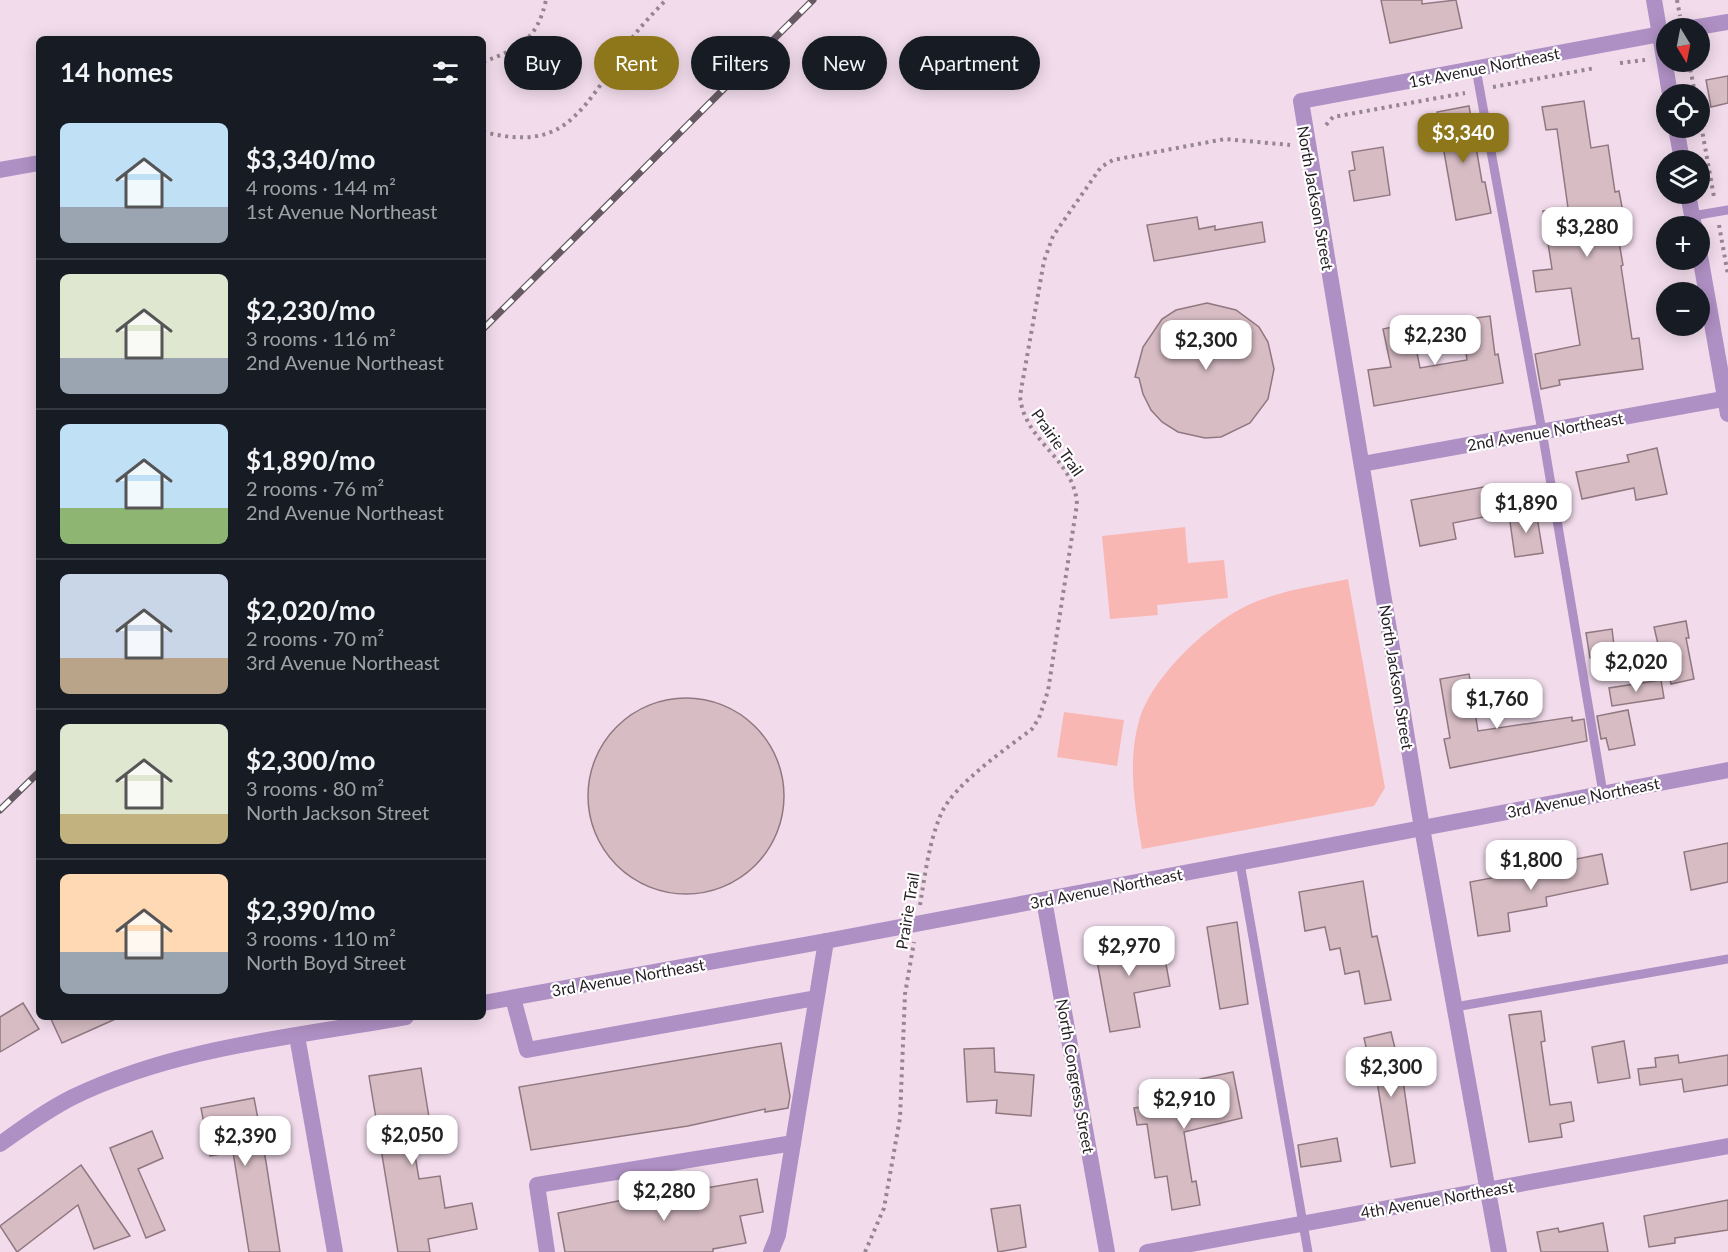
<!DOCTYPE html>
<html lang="en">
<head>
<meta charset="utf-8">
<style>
	body { margin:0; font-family:Lato,sans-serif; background:#20242c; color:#f1f3f6; height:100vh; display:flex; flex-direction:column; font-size:22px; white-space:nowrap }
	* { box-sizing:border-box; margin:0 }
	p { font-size:20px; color:#9ea1a6 }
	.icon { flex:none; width:33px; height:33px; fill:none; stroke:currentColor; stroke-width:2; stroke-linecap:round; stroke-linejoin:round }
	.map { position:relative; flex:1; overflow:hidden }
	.details { position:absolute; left:36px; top:36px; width:450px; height:984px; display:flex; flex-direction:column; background:#171b24; border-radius:9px; box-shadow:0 3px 15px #0003 }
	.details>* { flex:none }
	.top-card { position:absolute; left:504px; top:36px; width:570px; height:54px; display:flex; gap:12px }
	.needle { width:39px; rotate:170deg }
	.buttons { position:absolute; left:1656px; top:18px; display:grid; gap:12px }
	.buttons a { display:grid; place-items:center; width:54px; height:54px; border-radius:50%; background:#171b24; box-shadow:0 3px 15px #0003; font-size:30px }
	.price { position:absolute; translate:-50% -51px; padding:0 14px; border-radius:12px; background:#fff; color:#222; font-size:20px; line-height:39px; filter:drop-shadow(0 2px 3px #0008) }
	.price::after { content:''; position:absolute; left:50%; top:36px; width:18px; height:14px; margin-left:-9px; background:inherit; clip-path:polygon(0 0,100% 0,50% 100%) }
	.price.on { background:#8e761b; color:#fff }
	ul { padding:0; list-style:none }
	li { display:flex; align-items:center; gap:18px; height:150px; padding:0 24px }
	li+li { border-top:2px solid #363941 }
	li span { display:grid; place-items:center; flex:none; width:168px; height:120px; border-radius:9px; color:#555 }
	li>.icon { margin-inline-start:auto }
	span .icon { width:72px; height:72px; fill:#fffc; stroke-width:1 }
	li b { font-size:26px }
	h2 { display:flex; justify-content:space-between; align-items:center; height:72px; padding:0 24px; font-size:26px }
	.chip { padding:0 21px; border-radius:27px; background:#171b24; box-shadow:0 3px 15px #0003; font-size:21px; line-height:54px }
	.chip.on { background:#8e761b; color:#fff }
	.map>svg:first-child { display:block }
	.park { fill:#f9b7b3 }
	.building { fill:#d7bcc4; stroke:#917880; stroke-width:1.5 }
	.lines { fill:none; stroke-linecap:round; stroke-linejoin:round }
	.path { stroke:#958691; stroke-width:4; stroke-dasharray:3 4.5; stroke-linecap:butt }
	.service { stroke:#af90c4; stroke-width:9 }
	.minor { stroke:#af90c4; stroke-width:16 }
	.tertiary { stroke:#af90c4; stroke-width:16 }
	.rail-casing { stroke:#675a63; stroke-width:7 }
	.rail { stroke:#fff; stroke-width:4.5; stroke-dasharray:14; stroke-linecap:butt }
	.labels { text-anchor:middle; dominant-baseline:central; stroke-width:4.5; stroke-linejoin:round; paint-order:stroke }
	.street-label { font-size:16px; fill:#251d23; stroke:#fff }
</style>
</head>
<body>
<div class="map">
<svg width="1728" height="1252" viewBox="0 0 1728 1252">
	<rect width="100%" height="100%" fill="#f2dcec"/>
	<g class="park">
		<path d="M 1185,527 L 1188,563 L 1224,560 L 1228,598 L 1157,605 L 1158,615 L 1110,619 L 1102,536 Z"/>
		<path d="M 1348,579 L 1385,788 L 1374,806 L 1142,849 C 1135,808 1127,762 1139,721 C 1151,678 1207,625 1246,606 C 1277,591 1315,586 1348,579 Z"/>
		<path d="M 1064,712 L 1124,720 L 1117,766 L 1057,757 Z"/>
	</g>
	<g class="building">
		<path d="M 1381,0 L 1422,0 L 1422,4 L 1456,0 L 1462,28 L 1390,43 Z"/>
		<path d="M 1728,76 L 1728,103 L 1711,107 L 1706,80 Z"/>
		<path d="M 1584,101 L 1591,148 L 1608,145 L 1615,192 L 1619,191 L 1625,223 L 1616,225 L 1623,265 L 1621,266 L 1632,339 L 1639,338 L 1643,369 L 1559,380 L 1560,385 L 1541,389 L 1535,354 L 1580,345 L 1571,288 L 1536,292 L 1533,271 L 1552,269 L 1543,211 L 1568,208 L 1557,129 L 1546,130 L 1542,107 Z"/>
		<path d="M 1469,106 L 1482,182 L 1485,182 L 1491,213 L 1456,220 L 1437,112 Z"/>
		<path d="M 1383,147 L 1390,195 L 1354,201 L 1349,171 L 1355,170 L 1352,152 Z"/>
		<path d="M 1197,217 L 1199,229 L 1215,226 L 1215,230 L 1262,222 L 1265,242 L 1154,261 L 1147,225 Z"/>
		<path d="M 1207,303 L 1236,310 L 1259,327 L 1268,342 L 1274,369 L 1268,399 L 1250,423 L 1221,437 L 1205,438 L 1178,432 L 1162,422 L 1151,410 L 1143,394 L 1139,378 L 1135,377 L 1143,347 L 1162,319 L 1176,310 Z"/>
		<path d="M 1490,316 L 1495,355 L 1498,354 L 1503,383 L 1374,406 L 1368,370 L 1391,367 L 1383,329 L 1411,323 L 1420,368 L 1467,360 L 1461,320 Z"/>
		<path d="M 1657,448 L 1667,494 L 1636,500 L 1634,488 L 1582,499 L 1576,472 L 1629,462 L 1627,455 Z"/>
		<path d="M 1489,486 L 1494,515 L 1453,523 L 1456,539 L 1420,546 L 1411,500 Z"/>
		<path d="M 1536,511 L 1543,553 L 1515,557 L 1509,515 Z"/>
		<path d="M 1686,621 L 1689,638 L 1686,638 L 1694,679 L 1671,684 L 1662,643 L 1658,644 L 1654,627 Z"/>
		<path d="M 1612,629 L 1615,654 L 1590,658 L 1586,633 Z"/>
		<path d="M 1469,674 L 1478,731 L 1572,717 L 1572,721 L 1584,719 L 1587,741 L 1450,768 L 1444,739 L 1450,738 L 1440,679 Z"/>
		<path d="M 1661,680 L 1664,698 L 1612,706 L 1609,688 Z"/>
		<circle cx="686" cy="796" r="98"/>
		<path d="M 1628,710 L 1635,745 L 1609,750 L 1606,738 L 1601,739 L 1597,716 Z"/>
		<path d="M 1728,843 L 1728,882 L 1691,890 L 1684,852 Z"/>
		<path d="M 1602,854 L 1608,884 L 1546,897 L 1547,906 L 1508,913 L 1510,931 L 1478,936 L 1470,882 L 1576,862 L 1576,859 Z"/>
		<path d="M 1363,881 L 1372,937 L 1377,936 L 1391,1000 L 1365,1004 L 1359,971 L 1345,974 L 1340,948 L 1330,950 L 1325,927 L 1305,931 L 1299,892 Z"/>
		<path d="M 1237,922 L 1248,1004 L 1220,1009 L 1207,927 Z"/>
		<path d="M 1161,937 L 1170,986 L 1134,993 L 1140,1027 L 1110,1032 L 1094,944 L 1123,939 L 1124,944 Z"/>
		<path d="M 23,1003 L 39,1029 L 0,1052 L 0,1017 Z"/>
		<path d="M 1541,1011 L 1545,1041 L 1541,1042 L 1550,1105 L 1571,1102 L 1574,1121 L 1560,1124 L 1562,1137 L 1529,1142 L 1509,1015 Z"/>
		<path d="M 50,1017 L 120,1017 L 62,1043 Z"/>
		<path d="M 1391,1032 L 1403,1081 L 1415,1163 L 1391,1167 L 1375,1069 L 1371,1070 L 1364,1038 Z"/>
		<path d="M 1624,1041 L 1630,1078 L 1598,1083 L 1592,1047 Z"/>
		<path d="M 781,1043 L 790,1096 L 788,1108 L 765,1112 L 765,1109 L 688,1126 L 531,1150 L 519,1087 Z"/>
		<path d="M 994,1048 L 995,1072 L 1034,1075 L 1031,1116 L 996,1113 L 997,1100 L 967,1102 L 964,1049 Z"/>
		<path d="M 1678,1055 L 1679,1063 L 1728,1055 L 1728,1085 L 1684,1092 L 1682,1079 L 1640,1085 L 1638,1069 L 1656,1067 L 1655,1058 Z"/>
		<path d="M 421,1068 L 429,1117 L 409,1120 L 419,1179 L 440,1176 L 445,1208 L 472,1203 L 477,1229 L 428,1239 L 430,1252 L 398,1252 L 369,1076 Z"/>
		<path d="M 1233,1072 L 1242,1118 L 1184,1132 L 1192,1182 L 1196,1181 L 1200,1205 L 1172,1210 L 1167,1176 L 1155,1178 L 1147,1124 L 1137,1125 L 1134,1108 L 1142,1107 L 1139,1091 L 1165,1087 L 1167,1100 L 1203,1095 L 1200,1079 Z"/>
		<path d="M 254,1098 L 266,1162 L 280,1252 L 249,1252 L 233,1152 L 210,1156 L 201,1108 Z"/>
		<path d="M 152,1131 L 163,1158 L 138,1169 L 165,1230 L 146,1238 L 110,1148 Z"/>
		<path d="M 1337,1138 L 1341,1161 L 1301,1167 L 1298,1145 Z"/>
		<path d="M 81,1165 L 130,1236 L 94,1249 L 78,1205 L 17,1252 L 0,1226 Z"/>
		<path d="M 757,1179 L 763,1212 L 740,1216 L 746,1243 L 713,1249 L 713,1252 L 565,1252 L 558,1213 L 643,1196 L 643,1199 Z"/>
		<path d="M 1728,1200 L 1728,1230 L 1675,1238 L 1675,1243 L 1649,1247 L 1644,1216 Z"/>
		<path d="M 1020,1205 L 1026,1247 L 998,1252 L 991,1209 Z"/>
		<path d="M 1603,1223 L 1608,1252 L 1541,1252 L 1537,1232 L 1558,1228 L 1559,1232 Z"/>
	</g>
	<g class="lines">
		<g class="path">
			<path d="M 1677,0 L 1680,16"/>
			<path d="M 483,62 C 520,48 537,40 546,0"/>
			<path d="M 1689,62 L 1695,94"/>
			<path d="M 1620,63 L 1645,60"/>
			<path d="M 1493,87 L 1595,68"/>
			<path d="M 1700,119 L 1714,197"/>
			<path d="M 1326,125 L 1333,117 L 1465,93"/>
			<path d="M 483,132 C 506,137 529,141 551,132 C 585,119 611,66 632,38 C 642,25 654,12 666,0"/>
			<path d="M 1719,225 L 1728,275"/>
			<path d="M 920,905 C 925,875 929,842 941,814 C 954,784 1006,749 1032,729 L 1039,718 L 1048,691 L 1077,504 C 1074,458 1024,442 1020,396 L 1044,261 L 1053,236 L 1101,167 L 1113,160 L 1225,139 L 1290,145"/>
			<path d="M 865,1252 L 884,1208 L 900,1118 L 905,994 L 914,942"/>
		</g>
		<g class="service">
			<path d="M 1476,69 L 1542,431 L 1603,793"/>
			<path d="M 1692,216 L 1728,210"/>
			<path d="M 1240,863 L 1308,1252"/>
			<path d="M 1455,1007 L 1728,959"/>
		</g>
		<g class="minor">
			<path d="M 1692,28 L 1728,22"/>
			<path d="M 0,170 L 39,163"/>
			<path d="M 1362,464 L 1728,398"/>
			<path d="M 1044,900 L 1107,1252"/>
			<path d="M 513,998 L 527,1050 L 816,998"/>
			<path d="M 483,1003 L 826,941 L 1728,770"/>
			<path d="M 297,1036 L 335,1252"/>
			<path d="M 0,1144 C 24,1127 47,1110 73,1097 C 176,1047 294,1037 406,1017"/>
			<path d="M 547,1252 L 537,1185 L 793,1143"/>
			<path d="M 771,1252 L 778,1235 L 826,941"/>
			<path d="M 1147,1252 L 1728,1146"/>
			<path d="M 1499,1252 L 1422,828 L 1301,101 L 1666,33"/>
		</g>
		<g class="tertiary">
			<path d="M 1654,0 L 1670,94"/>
			<path d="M 1676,128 L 1682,160"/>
			<path d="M 1688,194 L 1694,226"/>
			<path d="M 1700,256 L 1728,414"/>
		</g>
		<defs>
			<g id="rail">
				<path d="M 483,329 L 813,0"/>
				<path d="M 0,810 L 39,772"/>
			</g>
		</defs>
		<use href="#rail" class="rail-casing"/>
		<use href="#rail" class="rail"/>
	</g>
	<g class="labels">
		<g class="street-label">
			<text transform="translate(1484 67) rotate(-11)">1st Avenue Northeast</text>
			<text transform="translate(1316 198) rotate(80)">North Jackson Street</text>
			<text transform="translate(1545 431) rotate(-10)">2nd Avenue Northeast</text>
			<text transform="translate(1058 442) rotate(55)">Prairie Trail</text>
			<text transform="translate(1397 677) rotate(81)">North Jackson Street</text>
			<text transform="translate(1583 797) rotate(-11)">3rd Avenue Northeast</text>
			<text transform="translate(1106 888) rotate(-11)">3rd Avenue Northeast</text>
			<text transform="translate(907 911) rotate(-81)">Prairie Trail</text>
			<text transform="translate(628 977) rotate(-10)">3rd Avenue Northeast</text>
			<text transform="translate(1076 1076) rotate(80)">North Congress Street</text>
			<text transform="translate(1437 1199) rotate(-10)">4th Avenue Northeast</text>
		</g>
	</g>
</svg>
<div class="buttons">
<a><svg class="needle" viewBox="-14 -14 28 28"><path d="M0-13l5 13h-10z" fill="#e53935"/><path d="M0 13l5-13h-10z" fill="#9ea1a6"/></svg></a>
<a><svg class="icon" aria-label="locate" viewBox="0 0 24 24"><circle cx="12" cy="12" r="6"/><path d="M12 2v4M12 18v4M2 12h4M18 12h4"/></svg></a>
<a><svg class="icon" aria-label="layers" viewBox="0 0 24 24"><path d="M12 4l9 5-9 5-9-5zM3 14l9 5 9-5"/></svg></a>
<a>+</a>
<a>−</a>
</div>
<b class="price on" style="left:1463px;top:164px">$3,340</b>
<b class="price" style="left:1587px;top:258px">$3,280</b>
<b class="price" style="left:1435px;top:366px">$2,230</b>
<b class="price" style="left:1206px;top:371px">$2,300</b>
<b class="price" style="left:1526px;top:534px">$1,890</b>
<b class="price" style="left:1636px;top:693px">$2,020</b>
<b class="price" style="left:1497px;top:730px">$1,760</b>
<b class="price" style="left:1531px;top:891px">$1,800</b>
<b class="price" style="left:1129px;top:977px">$2,970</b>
<b class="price" style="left:1391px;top:1098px">$2,300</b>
<b class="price" style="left:1184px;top:1130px">$2,910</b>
<b class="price" style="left:412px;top:1166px">$2,050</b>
<b class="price" style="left:245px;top:1167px">$2,390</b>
<b class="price" style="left:664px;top:1222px">$2,280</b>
<div class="top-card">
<a class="chip">Buy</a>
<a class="chip on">Rent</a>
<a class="chip">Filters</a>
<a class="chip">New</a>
<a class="chip">Apartment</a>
</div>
<section class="details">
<h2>14 homes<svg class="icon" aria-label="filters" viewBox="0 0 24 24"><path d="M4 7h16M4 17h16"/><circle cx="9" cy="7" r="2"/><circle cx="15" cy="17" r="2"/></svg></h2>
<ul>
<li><span style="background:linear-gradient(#bfe0f5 70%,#9aa5b1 0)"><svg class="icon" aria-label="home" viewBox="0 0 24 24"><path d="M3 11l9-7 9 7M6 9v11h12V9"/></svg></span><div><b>$3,340/mo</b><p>4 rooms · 144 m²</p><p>1st Avenue Northeast</p></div></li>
<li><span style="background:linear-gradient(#dfe7d0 70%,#9aa5b1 0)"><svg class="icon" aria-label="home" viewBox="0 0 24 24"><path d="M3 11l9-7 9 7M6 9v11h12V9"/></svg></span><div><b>$2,230/mo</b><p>3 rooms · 116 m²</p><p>2nd Avenue Northeast</p></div></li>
<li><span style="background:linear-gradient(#bfe0f5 70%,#8fb573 0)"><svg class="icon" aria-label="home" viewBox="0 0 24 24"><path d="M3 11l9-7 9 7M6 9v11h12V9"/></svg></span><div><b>$1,890/mo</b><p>2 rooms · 76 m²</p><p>2nd Avenue Northeast</p></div></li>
<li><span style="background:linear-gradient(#c9d6e8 70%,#b9a48a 0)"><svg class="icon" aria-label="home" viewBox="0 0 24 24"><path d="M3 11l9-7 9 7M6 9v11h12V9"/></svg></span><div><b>$2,020/mo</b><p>2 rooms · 70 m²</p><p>3rd Avenue Northeast</p></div></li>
<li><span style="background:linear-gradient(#dfe7d0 75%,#c2b280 0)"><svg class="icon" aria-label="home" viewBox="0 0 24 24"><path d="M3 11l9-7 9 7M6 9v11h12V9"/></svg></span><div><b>$2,300/mo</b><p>3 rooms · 80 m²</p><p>North Jackson Street</p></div></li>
<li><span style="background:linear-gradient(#ffd9b3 65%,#9aa5b1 0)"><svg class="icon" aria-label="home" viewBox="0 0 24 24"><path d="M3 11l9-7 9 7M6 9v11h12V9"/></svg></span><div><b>$2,390/mo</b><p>3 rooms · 110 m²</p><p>North Boyd Street</p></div></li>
</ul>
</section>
</div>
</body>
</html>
